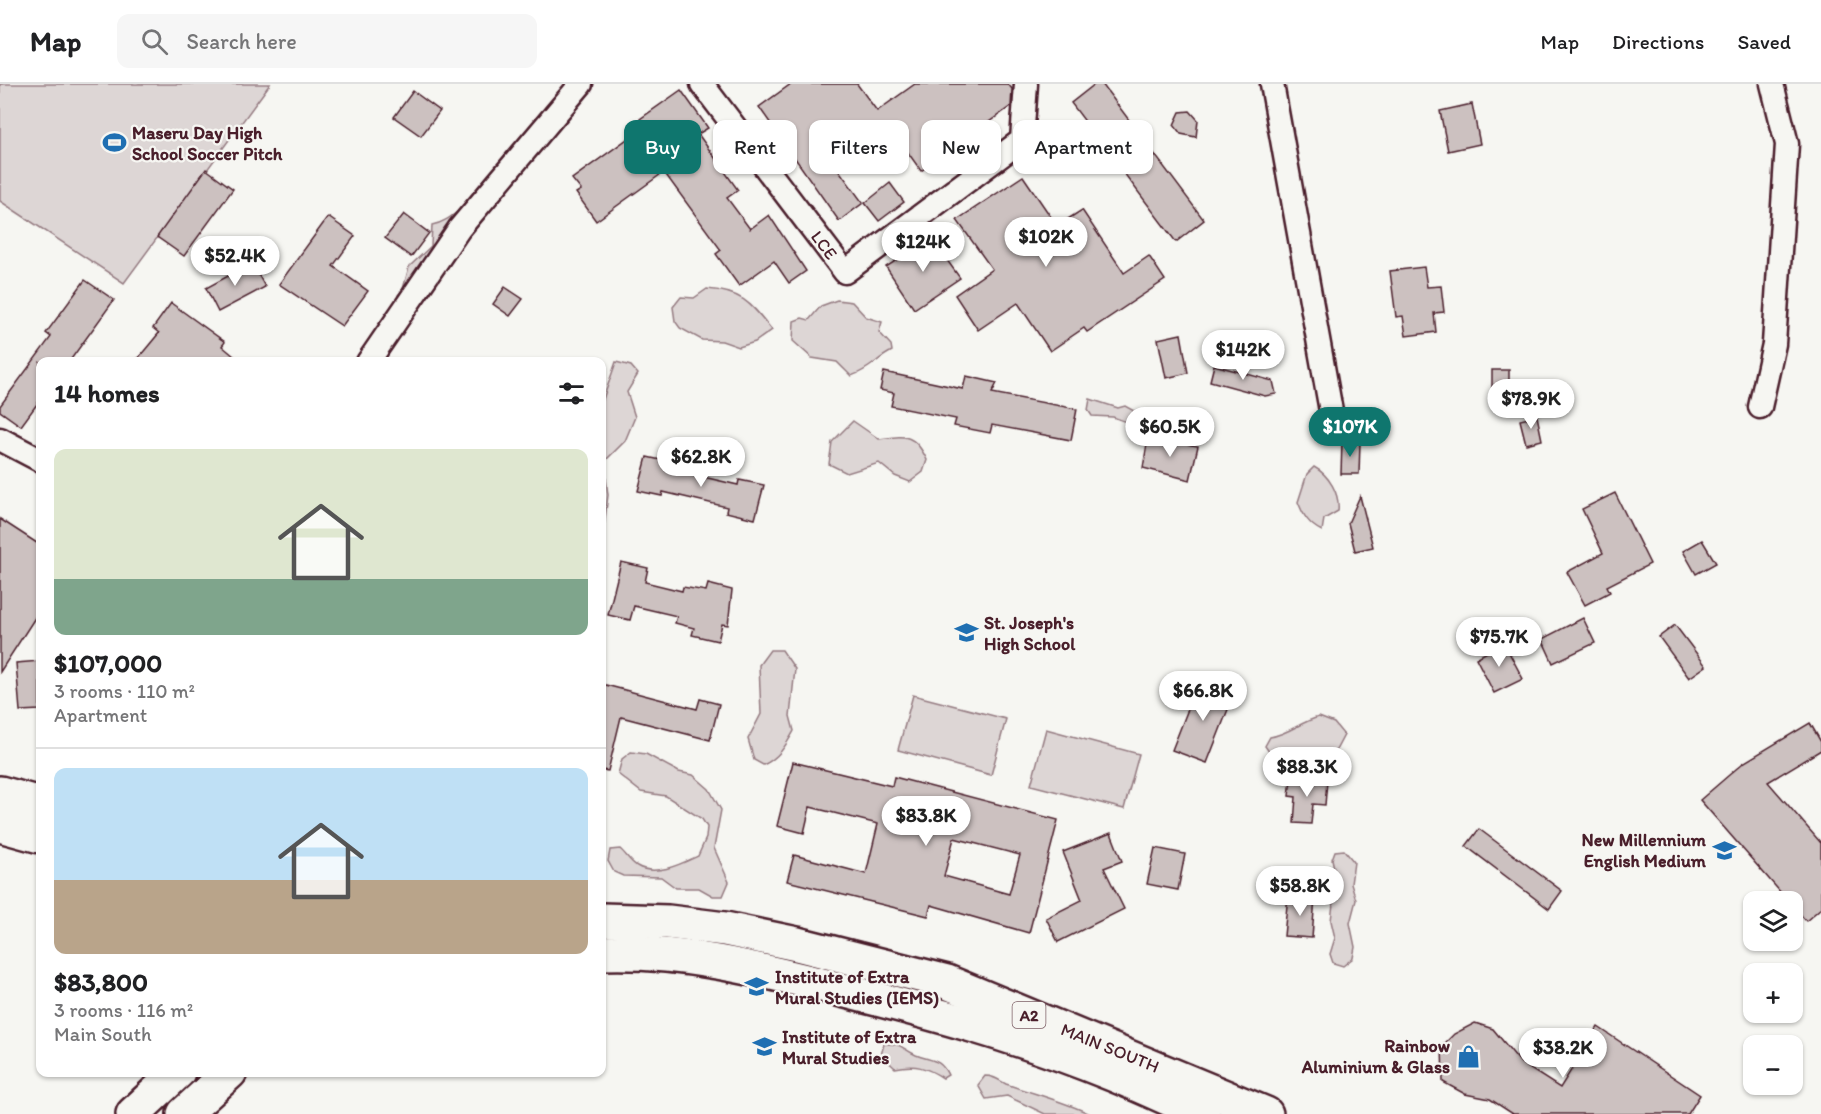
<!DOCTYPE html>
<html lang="en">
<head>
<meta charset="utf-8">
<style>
	body { margin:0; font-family:Itim,sans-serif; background:#f6f6f6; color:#202124; height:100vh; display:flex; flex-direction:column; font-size:22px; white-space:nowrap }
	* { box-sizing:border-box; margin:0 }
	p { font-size:20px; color:#757577 }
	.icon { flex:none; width:33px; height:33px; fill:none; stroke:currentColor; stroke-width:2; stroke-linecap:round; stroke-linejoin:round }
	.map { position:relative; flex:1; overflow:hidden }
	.sheet { position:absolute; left:36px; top:273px; width:570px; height:720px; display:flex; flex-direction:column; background:#fff; border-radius:12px; box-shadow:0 2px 4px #0004 }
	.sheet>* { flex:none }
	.guide { position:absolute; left:624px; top:36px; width:570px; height:54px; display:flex; gap:12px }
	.tools { position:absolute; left:1743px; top:807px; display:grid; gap:12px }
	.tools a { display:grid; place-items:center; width:60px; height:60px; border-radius:12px; background:#fff; box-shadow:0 2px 4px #0004; font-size:30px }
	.price { position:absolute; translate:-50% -51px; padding:0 14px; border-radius:21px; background:#fff; color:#222; font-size:20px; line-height:39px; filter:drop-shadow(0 2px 3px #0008) }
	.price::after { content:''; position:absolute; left:50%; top:36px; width:18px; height:14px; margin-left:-9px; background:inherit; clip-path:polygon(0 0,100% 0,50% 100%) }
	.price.active { background:#0f766e; color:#fff }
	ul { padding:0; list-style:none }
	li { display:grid; align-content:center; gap:12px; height:318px; padding:0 18px }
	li+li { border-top:2px solid #e0e0e0 }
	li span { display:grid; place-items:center; height:186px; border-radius:12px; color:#555 }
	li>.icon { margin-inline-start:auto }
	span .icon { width:108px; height:108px; fill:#fffc; stroke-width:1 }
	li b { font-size:26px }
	h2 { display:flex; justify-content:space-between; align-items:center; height:72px; padding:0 18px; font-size:26px }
	.chip { padding:0 21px; border-radius:12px; background:#fff; box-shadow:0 2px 4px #0004; font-size:21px; line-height:54px }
	.chip.active { background:#0f766e; color:#fff }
	header { display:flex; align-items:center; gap:36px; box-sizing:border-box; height:84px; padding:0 30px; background:#fff; border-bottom:2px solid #e0e0e0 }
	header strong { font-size:28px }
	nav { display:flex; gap:33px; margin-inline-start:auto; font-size:21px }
	.search { width:420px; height:54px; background:#f6f6f6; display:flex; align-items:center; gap:15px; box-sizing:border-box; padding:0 21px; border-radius:12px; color:#757577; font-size:22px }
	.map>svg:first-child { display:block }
	.green { fill:#ddd6d5; stroke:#947a80; stroke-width:1.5 }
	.building { fill:#ccc1c0; stroke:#4a1f2b; stroke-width:1.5; fill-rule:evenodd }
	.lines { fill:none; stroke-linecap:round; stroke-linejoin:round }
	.minor-casing { stroke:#4a1f2b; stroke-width:27 }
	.primary-casing { stroke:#4a1f2b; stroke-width:38 }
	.trunk-casing { stroke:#4a1f2b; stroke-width:38 }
	.minor { stroke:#f6f6f2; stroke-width:22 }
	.primary { stroke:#f6f6f2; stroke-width:33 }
	.trunk { stroke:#f6f6f2; stroke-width:33 }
	.labels { text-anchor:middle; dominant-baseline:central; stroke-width:4.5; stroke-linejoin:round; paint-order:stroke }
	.shield { fill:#f6f6f2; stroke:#7e6067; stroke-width:1.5 }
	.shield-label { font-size:16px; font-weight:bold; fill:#4a1f2b }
	.poi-label { font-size:18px; font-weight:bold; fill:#4a1f2b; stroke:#f6f6f2; text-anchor:start }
	.street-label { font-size:18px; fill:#4a1f2b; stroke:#f6f6f2 }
</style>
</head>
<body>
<header>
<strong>Map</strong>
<div class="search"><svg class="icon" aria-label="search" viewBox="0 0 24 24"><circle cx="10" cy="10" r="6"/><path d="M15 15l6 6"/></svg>Search here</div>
<nav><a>Map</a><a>Directions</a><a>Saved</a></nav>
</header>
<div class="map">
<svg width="1821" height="1030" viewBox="0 0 1821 1030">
	<rect width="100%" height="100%" fill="#f6f6f2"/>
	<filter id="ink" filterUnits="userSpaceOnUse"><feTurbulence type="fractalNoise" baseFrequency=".0167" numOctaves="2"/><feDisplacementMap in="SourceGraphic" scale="12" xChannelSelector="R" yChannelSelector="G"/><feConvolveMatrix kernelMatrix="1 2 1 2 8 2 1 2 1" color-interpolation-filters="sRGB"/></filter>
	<g filter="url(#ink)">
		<g class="green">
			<path d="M 0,0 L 270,0 L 124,199 L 0,117 Z"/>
			<path d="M 474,117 L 401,217 L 398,211 L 403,205 L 409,183 L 431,162 L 432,141 C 450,138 458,124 474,117 Z"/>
			<path d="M 707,205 C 744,208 751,220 772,246 L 755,258 L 739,263 L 722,257 L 702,256 L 680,244 L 675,237 L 673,223 L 681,213 L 694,214 Z"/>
			<path d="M 837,216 L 852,218 L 866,233 L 882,238 L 879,248 L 891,261 L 892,267 C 876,275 870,286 851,292 L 837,278 L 812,274 L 793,257 L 794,237 L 802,234 L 809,236 L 821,222 Z"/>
			<path d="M 616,278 L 631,282 L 638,290 L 627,308 L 635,333 L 625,357 L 604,378 L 608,411 L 602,458 L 602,318 Z"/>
			<path d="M 1090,315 L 1118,324 L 1125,322 L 1136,328 L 1140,334 L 1129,339 L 1113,333 L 1092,332 L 1088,326 Z"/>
			<path d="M 853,337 L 879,355 C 906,351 915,350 927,376 L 923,388 L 910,398 L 895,392 L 879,379 L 847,389 L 829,380 L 832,358 Z"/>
			<path d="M 1314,383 C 1329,391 1340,410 1338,427 L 1324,435 L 1322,447 C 1309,441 1303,431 1298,418 L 1307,390 Z"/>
			<path d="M 770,566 L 782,566 L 795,585 L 790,632 L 794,647 C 786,661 779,674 763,681 L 754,676 L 748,655 L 761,630 L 759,581 Z"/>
			<path d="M 913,611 L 1006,635 L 991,691 L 898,666 Z"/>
			<path d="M 1319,633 L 1334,639 L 1344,651 L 1334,670 L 1319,678 L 1304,672 L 1272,672 L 1265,662 L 1270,653 C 1289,650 1300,638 1319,633 Z"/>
			<path d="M 1046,645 L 1139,670 L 1124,725 L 1031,701 Z"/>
			<path d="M 631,668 L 646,670 L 679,688 L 693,691 L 709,705 L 721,726 L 714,764 L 729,798 L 723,812 L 713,812 L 699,804 L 676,804 L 661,793 L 623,792 L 614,788 L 608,777 L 610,766 L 620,765 C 626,770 630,778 637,782 C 655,793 681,780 698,772 L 706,754 L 707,743 L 702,735 L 666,712 L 641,708 L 618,690 L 622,675 Z"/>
			<path d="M 1344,766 L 1354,778 L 1351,800 L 1356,816 L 1350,839 L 1355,863 L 1353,874 L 1343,882 L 1333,879 L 1330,870 L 1335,854 L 1331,837 L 1336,793 L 1332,775 L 1335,767 Z"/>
			<path d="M 884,960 C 903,959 900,964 916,971 C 931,977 940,974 948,991 L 943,994 C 926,983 916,980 895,984 L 881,971 Z"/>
			<path d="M 985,992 C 995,992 998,996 1006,1000 C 1034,1010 1063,1017 1090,1030 L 1045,1030 L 1007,1012 L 986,1015 L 978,1001 Z"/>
		</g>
		<g class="building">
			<path d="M 791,0 L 857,0 L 877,27 L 915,0 L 1008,0 L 1012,5 L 1011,22 L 921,87 L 892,46 L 838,85 L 863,119 L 839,137 L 759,23 Z"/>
			<path d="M 1095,0 L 1102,0 L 1204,136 L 1176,158 L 1071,19 Z"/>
			<path d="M 681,6 L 708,44 L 698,50 L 738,106 L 727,114 L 750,145 L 769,131 L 806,187 L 789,199 L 774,177 L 739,202 L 716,170 L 721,166 L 664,88 L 596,137 L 576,109 L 581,106 L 572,95 L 645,42 L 640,35 Z"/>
			<path d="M 413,7 L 440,27 L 421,52 L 394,33 Z"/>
			<path d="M 1472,20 L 1480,60 L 1448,67 L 1440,27 Z"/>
			<path d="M 1190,27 L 1198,36 L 1196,53 L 1181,50 L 1174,41 L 1180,28 Z"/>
			<path d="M 206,85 L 233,105 L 184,172 L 157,153 Z"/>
			<path d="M 1023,92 L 1057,142 L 1082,126 L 1124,189 L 1149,172 L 1165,196 L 1087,248 L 1084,244 L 1050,267 L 1018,219 L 978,246 L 955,211 L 992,185 L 957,136 Z"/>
			<path d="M 890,99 L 904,118 L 879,137 L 865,119 Z"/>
			<path d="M 404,130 L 429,149 L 411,173 L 385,154 Z"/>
			<path d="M 328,133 L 355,152 L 333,182 L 368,207 L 342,242 L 279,200 Z"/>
			<path d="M 931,154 L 960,194 L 914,225 L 886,183 Z"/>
			<path d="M 252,179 L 265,203 L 218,228 L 206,204 Z"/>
			<path d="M 1424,183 L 1427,203 L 1441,202 L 1444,228 L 1434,229 L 1436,248 L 1406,252 L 1403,232 L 1396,233 L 1390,187 Z"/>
			<path d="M 85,196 L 114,216 L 69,278 L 40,278 L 40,316 L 21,342 L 0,327 L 0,322 L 51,253 L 46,249 Z"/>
			<path d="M 505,203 L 523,215 L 510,232 L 493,220 Z"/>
			<path d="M 171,219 L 225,258 L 222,262 L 241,278 L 135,278 L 159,249 L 153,244 Z"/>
			<path d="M 1181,250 L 1188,289 L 1166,294 L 1158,255 Z"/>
			<path d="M 1214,281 L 1273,297 L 1276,310 L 1265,312 L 1210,297 Z"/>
			<rect x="1492" y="286" width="17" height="21"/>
			<path d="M 884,288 L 963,305 L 966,292 L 997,299 L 992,309 L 1077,325 L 1071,356 L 992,341 L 990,349 L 954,342 L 956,335 L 891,322 L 894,309 L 880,306 Z"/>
			<path d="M 1537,332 L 1542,356 L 1526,360 L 1520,336 Z"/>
			<path d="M 1148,354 L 1198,362 L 1190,396 L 1143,384 Z"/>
			<path d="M 1342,358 L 1360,358 L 1359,390 L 1341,390 Z"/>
			<path d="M 647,373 L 670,378 L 669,385 L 738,401 L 739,396 L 764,401 L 755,435 L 726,428 L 727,423 L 663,408 L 662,412 L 638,407 Z"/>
			<path d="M 1615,409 L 1650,480 L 1607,502 L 1610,508 L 1585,521 L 1567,488 L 1603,469 L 1582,425 Z"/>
			<path d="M 1360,412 L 1373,463 L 1355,467 L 1348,439 Z"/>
			<path d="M 0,435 L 40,461 L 40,526 L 0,588 Z"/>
			<path d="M 1702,456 L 1716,479 L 1696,490 L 1683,467 Z"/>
			<path d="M 621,478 L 648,484 L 645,498 L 682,507 L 683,503 L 706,507 L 708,500 L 732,506 L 728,541 L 722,540 L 718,557 L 692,551 L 694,544 L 675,539 L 677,532 L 634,522 L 630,536 L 608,531 Z"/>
			<path d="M 1583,534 L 1595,559 L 1553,579 L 1542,555 Z"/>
			<path d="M 1675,541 L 1706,582 L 1689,594 L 1659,553 Z"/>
			<path d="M 1504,559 L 1523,595 L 1494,609 L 1476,574 Z"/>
			<path d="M 40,577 L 40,626 L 20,627 L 16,579 Z"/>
			<path d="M 1199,597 L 1234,610 L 1207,679 L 1172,666 Z"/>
			<path d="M 602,600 L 697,625 L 700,615 L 719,620 L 710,656 L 621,633 L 608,687 L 602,686 Z"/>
			<path d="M 1810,639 L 1821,658 L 1821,666 L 1768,698 L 1821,759 L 1821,824 L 1806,837 L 1792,821 L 1792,818 L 1789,818 L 1700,716 L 1743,679 Z"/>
			<path d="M 793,678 L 892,702 L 894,693 L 1058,736 L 1029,849 L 931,821 L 928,832 L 787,797 L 794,771 L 866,790 L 878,740 L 810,723 L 804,749 L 777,742 ZM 954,754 L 1020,771 L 1009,810 L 944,792 Z"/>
			<path d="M 1291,695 L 1327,697 L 1325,721 L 1313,720 L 1311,740 L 1294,739 L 1296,713 L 1289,712 Z"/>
			<path d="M 1479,745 L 1562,807 L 1549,825 L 1466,762 Z"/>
			<path d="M 1111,749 L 1122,777 L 1104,784 L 1124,825 L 1058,858 L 1046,834 L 1082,816 L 1063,768 Z"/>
			<path d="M 1155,764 L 1185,770 L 1178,806 L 1147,800 Z"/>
			<path d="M 1288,811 L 1315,813 L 1312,854 L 1284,852 Z"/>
			<path d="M 1475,939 L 1493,945 L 1521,979 L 1560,1004 L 1598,943 L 1700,1011 L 1688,1030 L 1513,1030 L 1490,1015 L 1465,1010 L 1443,998 L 1442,962 L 1454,950 Z"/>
		</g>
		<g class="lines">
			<defs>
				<g id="minor">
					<path d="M 702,0 L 845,188 L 1022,56 L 1026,0"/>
					<path d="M 1272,0 L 1333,338"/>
					<path d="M 368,278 L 459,145 L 581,0"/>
					<path d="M 1760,323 L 1774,260 L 1787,60 L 1772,0"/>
					<path d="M 0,355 L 40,376"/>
				</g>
				<g id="primary">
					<path d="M 0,709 L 40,720"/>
					<path d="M 0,741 L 40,752"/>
				</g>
				<g id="trunk">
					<path d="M 602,836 L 668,838 L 725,845 L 797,860 L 947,898 L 1266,1030"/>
					<path d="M 602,869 C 680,866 758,885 834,904 C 926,927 1019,952 1107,988 C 1140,1001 1171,1016 1203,1030"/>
					<path d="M 133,1030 L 178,988"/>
					<path d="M 184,1030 L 230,988"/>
				</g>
			</defs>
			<use href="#minor" class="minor-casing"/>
			<use href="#primary" class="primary-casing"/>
			<use href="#trunk" class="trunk-casing"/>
			<use href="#minor" class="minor"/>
			<use href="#primary" class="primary"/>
			<use href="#trunk" class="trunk"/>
		</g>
	</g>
	<defs>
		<symbol id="stadium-bare" viewBox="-9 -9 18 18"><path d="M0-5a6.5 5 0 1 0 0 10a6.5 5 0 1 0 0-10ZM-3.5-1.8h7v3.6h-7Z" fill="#1f6fb2" stroke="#f6f6f2" stroke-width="2.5" paint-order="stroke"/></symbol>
		<symbol id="school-bare" viewBox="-9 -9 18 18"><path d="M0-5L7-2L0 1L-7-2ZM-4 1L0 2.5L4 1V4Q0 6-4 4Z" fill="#1f6fb2" stroke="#f6f6f2" stroke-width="2.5" paint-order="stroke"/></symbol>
		<symbol id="university-bare" viewBox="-9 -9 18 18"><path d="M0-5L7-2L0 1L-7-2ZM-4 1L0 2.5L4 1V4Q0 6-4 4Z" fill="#1f6fb2" stroke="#f6f6f2" stroke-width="2.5" paint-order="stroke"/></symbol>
		<symbol id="shop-bare" viewBox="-9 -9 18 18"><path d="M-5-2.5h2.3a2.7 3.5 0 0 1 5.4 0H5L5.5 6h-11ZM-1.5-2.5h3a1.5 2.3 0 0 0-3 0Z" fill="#1f6fb2" stroke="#f6f6f2" stroke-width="2.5" paint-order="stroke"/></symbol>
	</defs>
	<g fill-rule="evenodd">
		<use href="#stadium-bare" x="98" y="42" width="33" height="33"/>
		<use href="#school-bare" x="950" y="532" width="33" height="33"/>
		<use href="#school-bare" x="1708" y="750" width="33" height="33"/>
		<use href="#school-bare" x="740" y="886" width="33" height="33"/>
		<use href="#university-bare" x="748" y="946" width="33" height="33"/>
		<use href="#shop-bare" x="1452" y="956" width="33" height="33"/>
	</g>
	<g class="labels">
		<rect class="shield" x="1012.5" y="918" width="33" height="26" rx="4.5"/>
		<g class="shield-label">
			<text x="1029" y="931">A2</text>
		</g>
		<g class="poi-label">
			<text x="132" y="49">Maseru Day High<tspan x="132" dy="21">School Soccer Pitch</tspan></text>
			<text x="984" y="539">St. Joseph's<tspan x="984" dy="21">High School</tspan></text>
			<text x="1706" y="756" text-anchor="end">New Millennium<tspan x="1706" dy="21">English Medium</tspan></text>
			<text x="775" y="893">Institute of Extra<tspan x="775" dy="21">Mural Studies (IEMS)</tspan></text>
			<text x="782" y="953">Institute of Extra<tspan x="782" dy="21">Mural Studies</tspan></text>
			<text x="1450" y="962" text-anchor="end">Rainbow<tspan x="1450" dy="21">Aluminium &amp; Glass</tspan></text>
		</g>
		<g class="street-label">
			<text transform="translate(824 161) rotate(53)">LCE</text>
			<text transform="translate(1110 964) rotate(22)">MAIN SOUTH</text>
		</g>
	</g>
</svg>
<div class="tools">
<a><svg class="icon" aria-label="layers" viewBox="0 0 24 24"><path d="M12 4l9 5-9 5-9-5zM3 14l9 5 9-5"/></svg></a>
<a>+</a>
<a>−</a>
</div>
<b class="price" style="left:1046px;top:184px">$102K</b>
<b class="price" style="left:923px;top:189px">$124K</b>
<b class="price" style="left:235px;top:203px">$52.4K</b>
<b class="price" style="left:1243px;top:297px">$142K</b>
<b class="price" style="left:1531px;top:346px">$78.9K</b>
<b class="price" style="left:1170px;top:374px">$60.5K</b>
<b class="price active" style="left:1350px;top:374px">$107K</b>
<b class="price" style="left:701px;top:404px">$62.8K</b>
<b class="price" style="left:1499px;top:584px">$75.7K</b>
<b class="price" style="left:1203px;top:638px">$66.8K</b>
<b class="price" style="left:1307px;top:714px">$88.3K</b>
<b class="price" style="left:926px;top:763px">$83.8K</b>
<b class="price" style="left:1300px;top:833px">$58.8K</b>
<b class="price" style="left:1563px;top:995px">$38.2K</b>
<div class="guide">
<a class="chip active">Buy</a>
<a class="chip">Rent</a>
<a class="chip">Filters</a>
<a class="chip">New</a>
<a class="chip">Apartment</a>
</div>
<section class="sheet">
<h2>14 homes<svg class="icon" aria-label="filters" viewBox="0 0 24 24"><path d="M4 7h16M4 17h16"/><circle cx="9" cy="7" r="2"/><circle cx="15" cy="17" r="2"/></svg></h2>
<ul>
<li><span style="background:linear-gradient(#dfe7d0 70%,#7fa58c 0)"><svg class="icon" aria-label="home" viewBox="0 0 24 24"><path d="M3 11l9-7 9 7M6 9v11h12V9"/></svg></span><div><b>$107,000</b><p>3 rooms · 110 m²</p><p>Apartment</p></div></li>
<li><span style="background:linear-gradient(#bfe0f5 60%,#b9a48a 0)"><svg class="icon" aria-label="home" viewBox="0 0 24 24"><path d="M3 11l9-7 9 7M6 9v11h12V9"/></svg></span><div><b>$83,800</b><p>3 rooms · 116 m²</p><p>Main South</p></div></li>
</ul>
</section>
</div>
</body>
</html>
